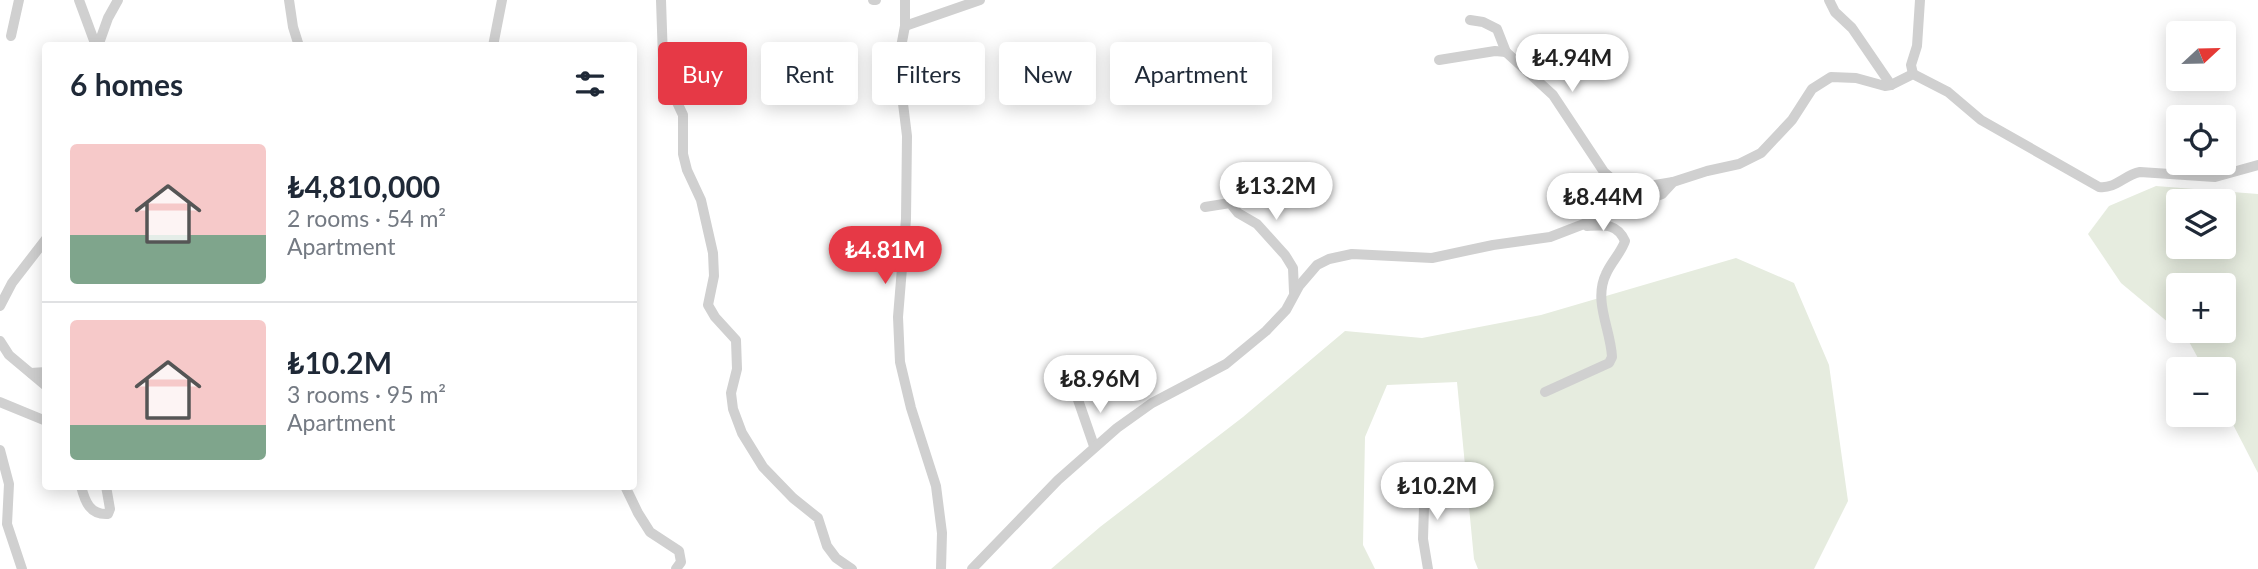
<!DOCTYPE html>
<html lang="en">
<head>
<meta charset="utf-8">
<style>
	body { margin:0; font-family:Lato,sans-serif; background:#f6f6f7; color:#1f2937; height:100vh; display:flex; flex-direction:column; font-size:26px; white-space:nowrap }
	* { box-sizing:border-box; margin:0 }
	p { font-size:23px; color:#747a83 }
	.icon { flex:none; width:38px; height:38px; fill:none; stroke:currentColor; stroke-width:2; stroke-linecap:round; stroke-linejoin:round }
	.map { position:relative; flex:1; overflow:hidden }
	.side { position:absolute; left:42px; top:42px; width:595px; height:448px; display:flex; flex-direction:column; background:#fff; border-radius:7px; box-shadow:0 4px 18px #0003 }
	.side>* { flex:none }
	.guide { position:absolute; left:658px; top:42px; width:665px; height:63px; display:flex; gap:14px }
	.needle { width:46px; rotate:68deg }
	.tools { position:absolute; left:2166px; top:21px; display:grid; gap:14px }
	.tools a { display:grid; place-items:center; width:70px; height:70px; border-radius:7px; background:#fff; box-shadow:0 4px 18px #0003; font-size:35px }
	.price { position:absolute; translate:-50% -60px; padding:0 16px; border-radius:24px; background:#fff; color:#222; font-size:23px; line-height:46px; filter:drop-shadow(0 2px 4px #0008) }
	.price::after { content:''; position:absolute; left:50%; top:42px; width:21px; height:16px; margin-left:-10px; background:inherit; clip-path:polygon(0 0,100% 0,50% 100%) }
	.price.selected { background:#e63946; color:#fff }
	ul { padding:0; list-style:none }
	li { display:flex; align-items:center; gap:21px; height:175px; padding:0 28px }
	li+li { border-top:2px solid #e0e1e3 }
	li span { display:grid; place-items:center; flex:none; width:196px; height:140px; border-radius:7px; color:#555 }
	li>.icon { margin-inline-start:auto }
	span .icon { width:84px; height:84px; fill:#fffc; stroke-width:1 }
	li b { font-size:30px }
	h2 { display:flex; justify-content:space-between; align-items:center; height:84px; padding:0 28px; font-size:30px }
	.tag { padding:0 24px; border-radius:7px; background:#fff; box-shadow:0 4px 18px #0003; font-size:24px; line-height:63px }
	.tag.selected { background:#e63946; color:#fff }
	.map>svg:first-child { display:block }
	.green { fill:#e6ecdf; fill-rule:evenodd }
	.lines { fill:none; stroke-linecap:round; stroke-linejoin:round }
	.minor { stroke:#d0d0d0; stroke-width:10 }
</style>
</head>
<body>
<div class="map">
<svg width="2258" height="569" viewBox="0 0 2258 569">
	<rect width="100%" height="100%" fill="#fff"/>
	<g class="green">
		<path d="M 2156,186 L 2258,194 L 2258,473 L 2224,407 L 2224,369 L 2204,369 L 2187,338 L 2121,283 L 2088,234 L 2109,206 ZM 2179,201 L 2224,201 L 2224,247 L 2179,247 ZM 2179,285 L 2224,285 L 2224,331 L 2179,331 Z"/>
		<path d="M 1736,258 L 1794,283 L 1829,365 L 1848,501 L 1814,569 L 1478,569 L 1474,559 L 1457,382 L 1387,385 L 1365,437 L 1363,545 L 1375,569 L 1051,569 L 1100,527 L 1243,417 L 1345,331 L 1422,338 L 1541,315 Z"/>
	</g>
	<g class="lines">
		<g class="minor">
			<path d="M 79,0 L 96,46"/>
			<path d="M 289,0 L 293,27 L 299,46"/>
			<path d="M 661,0 L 663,59 L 666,79 L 683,115 L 683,154 L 687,170 L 701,200 L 713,253 L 714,276 L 708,305 L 715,317 L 736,340 L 737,369 L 731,393 L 733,409 L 742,433 L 763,467 L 793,498 L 818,518 L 827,546 L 836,558 L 852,569"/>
			<path d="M 873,0 L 876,0"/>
			<path d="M 905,0 L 905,26 L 898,63 L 907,136 L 906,219 L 898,317 L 900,362 L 911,408 L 936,486 L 942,533 L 941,569"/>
			<path d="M 1829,0 L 1835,12 L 1852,28 L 1891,85"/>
			<path d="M 1470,20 L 1483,22 L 1497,29 L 1506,52 L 1553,95 L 1604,172 L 1620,186 L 1637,188 L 1673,182"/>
			<path d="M 905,26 L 980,0"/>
			<path d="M 11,36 L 19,0"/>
			<path d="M 98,46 L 108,18 L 118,0"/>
			<path d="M 493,46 L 502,0"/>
			<path d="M 1439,60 L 1495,51 L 1506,52"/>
			<path d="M 1913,74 L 1911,65 L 1917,46 L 1920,0"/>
			<path d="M 1205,207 L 1230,203 L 1238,213 L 1257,224 L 1285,255 L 1293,268 L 1294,292"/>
			<path d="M 0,306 L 12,283 L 46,239"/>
			<path d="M 0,341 L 9,355 L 46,386"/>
			<path d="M 31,373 L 46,372"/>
			<path d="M 1545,392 L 1609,363 L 1612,357 C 1611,330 1593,301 1606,274 C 1611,262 1621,253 1625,241 C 1617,223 1604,225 1587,226"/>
			<path d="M 1076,394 L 1094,446"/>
			<path d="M 0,402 L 46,421"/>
			<path d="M 0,450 L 9,484 L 7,524 L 22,569"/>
			<path d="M 1423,472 L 1419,486 L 1424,507 L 1423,539 L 1428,569"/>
			<path d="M 81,486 C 85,502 90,515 108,514 L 110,509 L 106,486"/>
			<path d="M 625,486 L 638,513 L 650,532 L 679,551 L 681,562 L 676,569"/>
			<path d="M 972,569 L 1058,480 L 1117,428 L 1152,403 L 1226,364 L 1266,331 L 1286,310 L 1299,286 L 1317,265 L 1329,259 L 1352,254 L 1432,258 L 1493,245 L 1550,237 L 1662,194 L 1673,182 L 1707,171 L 1739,164 L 1761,153 L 1792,120 L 1812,89 L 1831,77 L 1856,78 L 1885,86 L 1891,85 L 1913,74 L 1948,92 L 1981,120 L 2099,187 C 2116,189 2124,175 2140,172 L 2215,177 L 2258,165"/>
		</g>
	</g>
</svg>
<div class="tools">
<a><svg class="needle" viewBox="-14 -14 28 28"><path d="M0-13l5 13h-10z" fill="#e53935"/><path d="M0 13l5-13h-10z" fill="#747a83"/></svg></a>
<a><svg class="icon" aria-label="locate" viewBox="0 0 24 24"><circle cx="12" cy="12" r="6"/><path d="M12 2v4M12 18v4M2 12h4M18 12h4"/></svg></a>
<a><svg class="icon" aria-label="layers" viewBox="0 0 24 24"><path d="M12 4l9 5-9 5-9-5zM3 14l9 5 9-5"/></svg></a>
<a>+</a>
<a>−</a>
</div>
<b class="price" style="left:1572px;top:94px">₺4.94M</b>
<b class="price" style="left:1276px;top:222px">₺13.2M</b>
<b class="price" style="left:1603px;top:233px">₺8.44M</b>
<b class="price selected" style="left:885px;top:286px">₺4.81M</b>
<b class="price" style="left:1100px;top:415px">₺8.96M</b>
<b class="price" style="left:1437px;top:522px">₺10.2M</b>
<div class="guide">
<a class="tag selected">Buy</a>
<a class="tag">Rent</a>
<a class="tag">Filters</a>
<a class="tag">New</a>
<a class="tag">Apartment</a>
</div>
<section class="side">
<h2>6 homes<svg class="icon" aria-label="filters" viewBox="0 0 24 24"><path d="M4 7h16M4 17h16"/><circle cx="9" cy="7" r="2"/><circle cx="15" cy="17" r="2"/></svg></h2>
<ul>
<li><span style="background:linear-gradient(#f6c9c9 65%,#7fa58c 0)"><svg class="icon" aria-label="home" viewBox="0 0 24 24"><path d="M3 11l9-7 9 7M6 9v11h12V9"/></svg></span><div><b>₺4,810,000</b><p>2 rooms · 54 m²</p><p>Apartment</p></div></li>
<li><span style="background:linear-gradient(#f6c9c9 75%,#7fa58c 0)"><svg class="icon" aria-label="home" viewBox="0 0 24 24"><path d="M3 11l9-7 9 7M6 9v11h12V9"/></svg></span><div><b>₺10.2M</b><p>3 rooms · 95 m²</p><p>Apartment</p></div></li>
</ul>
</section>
</div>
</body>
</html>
